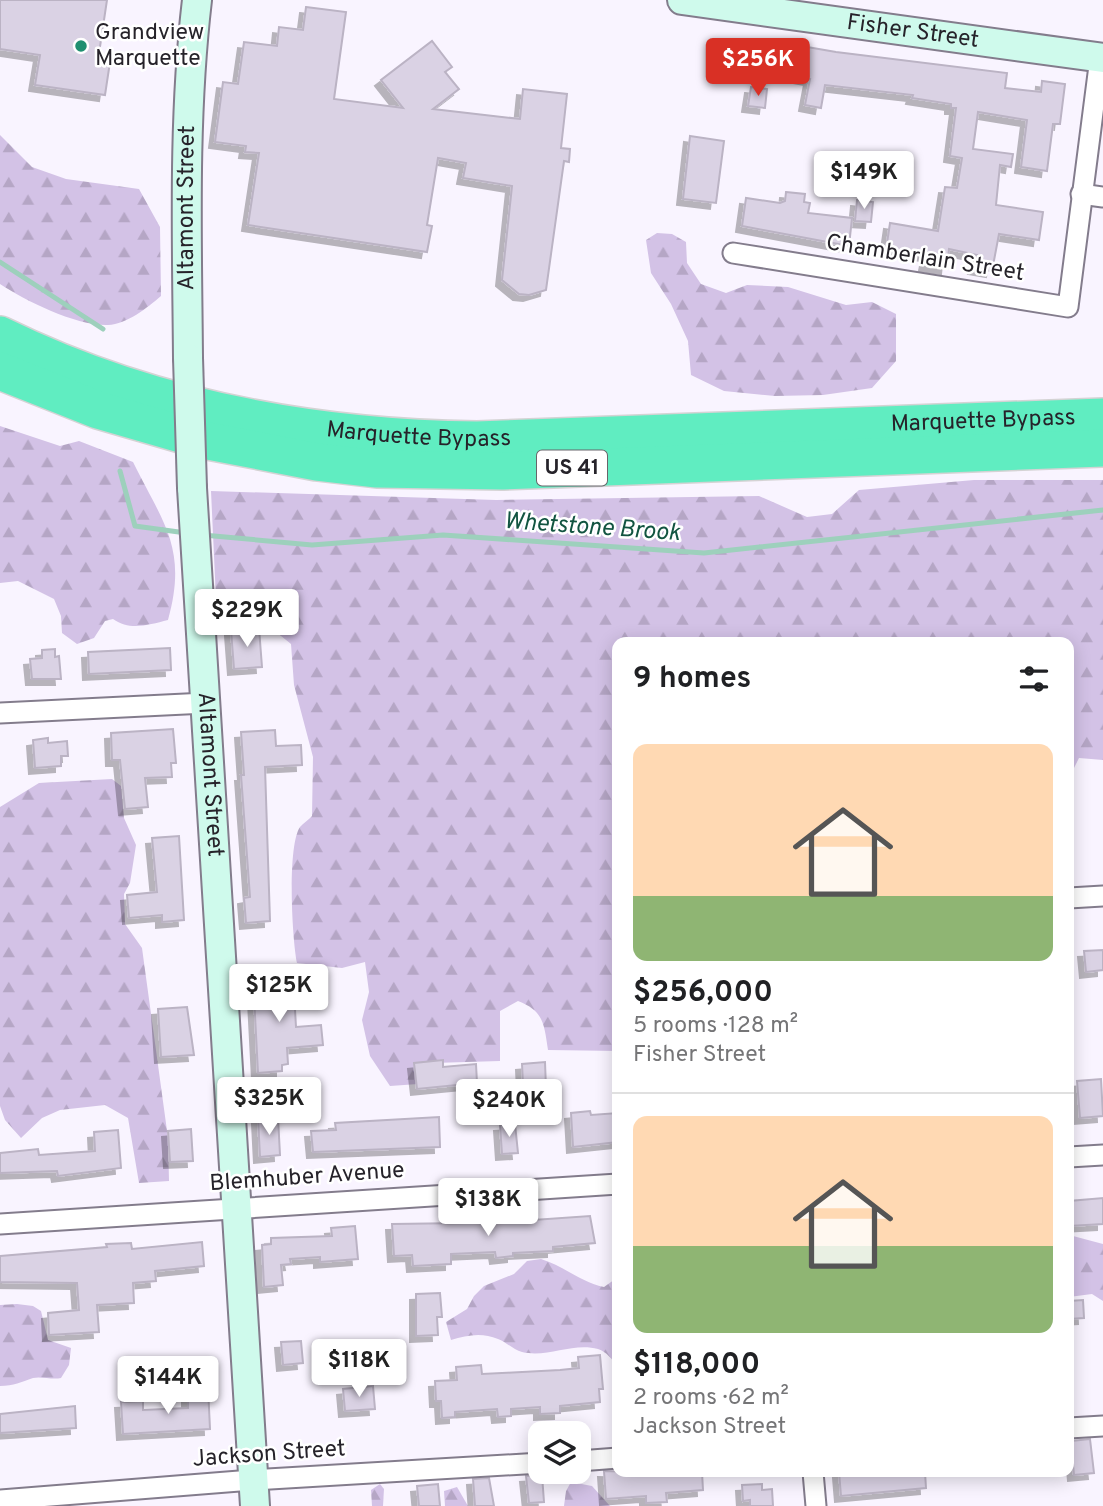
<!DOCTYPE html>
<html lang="en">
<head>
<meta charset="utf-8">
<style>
	body { margin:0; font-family:Overpass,sans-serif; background:#f6f6f6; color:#202124; height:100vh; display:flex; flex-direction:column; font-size:26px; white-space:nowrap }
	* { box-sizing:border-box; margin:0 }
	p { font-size:23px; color:#757577 }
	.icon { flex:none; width:38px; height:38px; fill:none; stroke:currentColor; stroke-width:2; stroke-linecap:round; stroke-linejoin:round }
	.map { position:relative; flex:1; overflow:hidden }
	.details { position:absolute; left:612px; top:637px; width:462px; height:840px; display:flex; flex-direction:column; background:#fff; border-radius:14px; box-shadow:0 4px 18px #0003 }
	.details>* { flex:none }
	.fabs { position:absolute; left:528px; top:1421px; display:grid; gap:14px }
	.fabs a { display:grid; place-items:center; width:63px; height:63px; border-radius:14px; background:#fff; box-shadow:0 4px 18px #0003; font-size:35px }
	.price { position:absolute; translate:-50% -60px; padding:0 16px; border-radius:7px; background:#fff; color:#222; font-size:23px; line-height:46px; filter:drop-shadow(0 2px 4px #0008) }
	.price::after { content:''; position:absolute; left:50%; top:42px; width:21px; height:16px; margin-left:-10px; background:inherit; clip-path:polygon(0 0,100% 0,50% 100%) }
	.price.active { background:#d93025; color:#fff }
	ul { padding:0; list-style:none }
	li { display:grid; align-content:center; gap:14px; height:371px; padding:0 21px }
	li+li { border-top:2px solid #e0e0e0 }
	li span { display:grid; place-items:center; height:217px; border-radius:14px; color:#555 }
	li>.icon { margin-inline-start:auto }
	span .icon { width:126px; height:126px; fill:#fffc; stroke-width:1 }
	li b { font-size:30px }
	h2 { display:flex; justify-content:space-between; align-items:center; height:84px; padding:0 21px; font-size:30px }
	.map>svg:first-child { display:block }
	.forest { fill:url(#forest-firs) }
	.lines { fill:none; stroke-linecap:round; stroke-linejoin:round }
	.stream { stroke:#9dd0bc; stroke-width:5 }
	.building { fill:#dad2e4; stroke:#bbb3c4; stroke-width:2; filter:url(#shadow) }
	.street-casing { stroke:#837c8c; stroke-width:23 }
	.secondary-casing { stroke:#837c8c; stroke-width:32 }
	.highway-casing { stroke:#d4d3d4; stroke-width:40 }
	.street { stroke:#fff; stroke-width:19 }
	.secondary { stroke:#cffaec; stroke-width:28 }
	.highway { stroke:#60edc1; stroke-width:37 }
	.secondary-bridge-casing { stroke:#837c8c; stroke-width:32; stroke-linecap:butt }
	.secondary-bridge { stroke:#cffaec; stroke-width:28 }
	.poi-dot { fill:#1f8f70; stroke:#fff; stroke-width:2.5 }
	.labels { text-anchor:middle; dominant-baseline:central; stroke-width:5; stroke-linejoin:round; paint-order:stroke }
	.shield { fill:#fff; stroke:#67656a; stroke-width:2 }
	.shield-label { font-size:21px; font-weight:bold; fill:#26232a }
	.street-label { font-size:23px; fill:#26232a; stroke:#fff }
	.poi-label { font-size:23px; fill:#26232a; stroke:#fff; text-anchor:start }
	.water-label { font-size:24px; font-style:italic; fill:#125441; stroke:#fff }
</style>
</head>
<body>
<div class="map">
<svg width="1103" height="1506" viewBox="0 0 1103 1506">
	<defs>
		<pattern id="forest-firs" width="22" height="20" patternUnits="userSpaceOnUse" patternTransform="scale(1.75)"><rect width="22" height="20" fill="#d3c2e6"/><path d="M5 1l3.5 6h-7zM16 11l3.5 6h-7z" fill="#b5a6c5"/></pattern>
		<filter id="shadow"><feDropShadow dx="-6" dy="6" stdDeviation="0" flood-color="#0004"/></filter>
	</defs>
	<rect width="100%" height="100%" fill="#f9f4ff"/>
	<g class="forest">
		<path d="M 0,135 L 32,167 L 66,179 L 139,189 L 160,227 L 161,296 C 147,308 127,324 108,325 C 76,326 26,301 0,284 Z"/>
		<path d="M 657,233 L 672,234 L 686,242 L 687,263 L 701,284 L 726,293 L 747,285 L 788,287 L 846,305 L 872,302 L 896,314 L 896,361 L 872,388 L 823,395 L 775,396 L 724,391 L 691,375 L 688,341 L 671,304 L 651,273 L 646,240 Z"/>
		<path d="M 0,426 L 60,446 L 79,441 L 133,462 C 163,523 188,548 168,620 C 148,625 130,631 113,619 L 105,621 L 94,638 L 77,644 L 62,633 L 61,616 L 54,599 L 18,581 L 0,583 Z"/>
		<path d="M 974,480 L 1103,480 L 1103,760 L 1079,758 L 1069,778 L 1069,642 L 618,642 L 618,1051 L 548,1050 C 544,1024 544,1011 518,1001 L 500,1011 L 500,1061 L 433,1063 L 418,1084 L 390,1086 L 370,1056 L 362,1020 L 369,992 L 365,962 L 342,968 L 297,963 C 292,939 287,846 300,827 C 303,823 309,820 312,816 L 313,757 L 294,685 L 291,644 L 270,627 L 241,627 L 217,621 L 211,491 L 496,500 L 759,496 L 807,517 L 832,514 L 859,490 Z"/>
		<path d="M 112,779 L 121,786 L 124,818 L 136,845 L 130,883 L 124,894 L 125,924 L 142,948 L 168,1138 L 169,1181 L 139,1183 L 128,1118 L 105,1105 L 60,1110 L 42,1118 L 21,1138 L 5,1120 L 0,1106 L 0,807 L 39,783 Z"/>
		<path d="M 1073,1236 L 1103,1244 L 1103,1301 L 1092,1294 L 1069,1297 L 1069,1237 Z"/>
		<path d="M 541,1259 C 564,1266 580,1282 604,1287 L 618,1277 L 618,1366 C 611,1359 607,1352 598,1349 C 573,1342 548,1358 522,1352 C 514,1350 506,1342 498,1339 C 482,1332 467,1335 451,1340 L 446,1322 L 467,1309 L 474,1296 L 484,1286 L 514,1274 L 527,1261 Z"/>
		<path d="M 17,1304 L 33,1306 L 41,1311 L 48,1340 L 71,1348 L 69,1365 L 61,1378 C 52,1380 41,1376 33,1378 C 21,1382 14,1386 0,1386 L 0,1305 Z"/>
		<path d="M 571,1482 L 592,1486 L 610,1506 L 564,1506 L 566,1491 Z"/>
		<path d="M 380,1484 L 384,1489 L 383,1506 L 372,1506 L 371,1490 Z"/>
		<path d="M 457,1487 L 468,1506 L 445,1506 L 444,1491 Z"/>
	</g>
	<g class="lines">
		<g class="stream">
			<path d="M 0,262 L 103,329"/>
			<path d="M 120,471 L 135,526 L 186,533"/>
			<path d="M 203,535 L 312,545 L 443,535 L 704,553 L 1103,510"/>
		</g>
	</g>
	<g class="building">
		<path d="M 0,0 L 107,0 L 98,60 L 110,62 L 105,95 L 35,85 L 40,55 L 0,49 Z"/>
		<path d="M 306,7 L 346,12 L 334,99 L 403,108 L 381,80 L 432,41 L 452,67 L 445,72 L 459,89 L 433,109 L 520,119 L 523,89 L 567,94 L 561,148 L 570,149 L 569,162 L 564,161 L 546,290 L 529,295 L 519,294 L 502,280 L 512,186 L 463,178 L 466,163 L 438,158 L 427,225 L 432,226 L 427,252 L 248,225 L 259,153 L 245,152 L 246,146 L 215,142 L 223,82 L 238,84 L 244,42 L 277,46 L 279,27 L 303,30 Z"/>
		<path d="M 767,40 L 836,52 L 1007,73 L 1005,88 L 1041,92 L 1042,81 L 1065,84 L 1060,124 L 1053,124 L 1047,171 L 1021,167 L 1027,120 L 978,112 L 973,149 L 1013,154 L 1011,167 L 1000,165 L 996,205 L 1043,212 L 1039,240 L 999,234 L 992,271 L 974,268 L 977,255 L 949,249 L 947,268 L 925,265 L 927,255 L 886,250 L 890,223 L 938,231 L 945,187 L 957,188 L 962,158 L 950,156 L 956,108 L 951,108 L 951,104 L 912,98 L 913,95 L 825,85 L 821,108 L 805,105 L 810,79 L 761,70 Z"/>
		<path d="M 751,87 L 767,89 L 765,108 L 748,106 Z"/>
		<path d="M 690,136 L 724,141 L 716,203 L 683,199 Z"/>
		<path d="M 786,192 L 805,194 L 804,202 L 810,203 L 808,213 L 852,218 L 849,246 L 742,226 L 746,198 L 780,203 L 785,201 Z"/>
		<path d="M 857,200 L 873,202 L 871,222 L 855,221 Z"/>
		<path d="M 259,628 L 262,667 L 234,669 L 231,630 Z"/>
		<path d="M 170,648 L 171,670 L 89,674 L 88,652 Z"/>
		<path d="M 55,649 L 55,657 L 59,656 L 61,679 L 32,679 L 30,659 L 42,658 L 42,650 Z"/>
		<path d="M 173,729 L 176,763 L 171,763 L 172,777 L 145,778 L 148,807 L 125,809 L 120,760 L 112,760 L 111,733 Z"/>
		<path d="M 275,730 L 276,746 L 301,745 L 302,765 L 265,767 L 270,921 L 246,923 L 244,898 L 250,897 L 241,775 L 244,775 L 241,732 Z"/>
		<path d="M 48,738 L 48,743 L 67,741 L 68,756 L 61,756 L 61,766 L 35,768 L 33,740 Z"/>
		<path d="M 179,836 L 184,920 L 162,922 L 162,915 L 129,918 L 127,895 L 157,892 L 152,838 Z"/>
		<path d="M 1103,950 L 1103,970 L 1086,972 L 1084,951 Z"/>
		<path d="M 293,974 L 296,1027 L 321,1025 L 323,1045 L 287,1048 L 288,1064 L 282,1065 L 282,1071 L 258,1073 L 254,996 L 260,995 L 258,976 Z"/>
		<path d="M 187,1007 L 194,1055 L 161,1057 L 158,1009 Z"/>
		<path d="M 443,1060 L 443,1067 L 476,1064 L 477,1083 L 417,1089 L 414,1063 Z"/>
		<path d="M 545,1062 L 546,1088 L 531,1089 L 531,1084 L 523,1084 L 522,1064 Z"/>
		<path d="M 1101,1079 L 1103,1116 L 1080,1118 L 1077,1081 Z"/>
		<path d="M 590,1111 L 591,1115 L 618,1113 L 618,1142 L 573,1147 L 571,1113 Z"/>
		<path d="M 278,1117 L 280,1155 L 260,1157 L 258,1118 Z"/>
		<path d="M 439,1117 L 440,1147 L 313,1152 L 311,1131 L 336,1130 L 335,1123 Z"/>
		<path d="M 515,1124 L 518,1153 L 502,1154 L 500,1125 Z"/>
		<path d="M 191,1129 L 193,1161 L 170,1162 L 168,1131 Z"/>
		<path d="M 118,1130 L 121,1168 L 58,1176 L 57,1171 L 0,1173 L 0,1153 L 38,1149 L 39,1155 L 95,1151 L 94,1132 Z"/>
		<path d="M 1103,1198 L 1103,1224 L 1069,1226 L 1069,1201 Z"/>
		<path d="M 482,1216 L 482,1221 L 488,1223 L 590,1216 L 595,1243 L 553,1247 L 553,1251 L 513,1253 L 513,1256 L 496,1258 L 495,1252 L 451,1254 L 451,1264 L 413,1266 L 412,1255 L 394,1256 L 392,1224 L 465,1223 L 464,1217 Z"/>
		<path d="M 355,1226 L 358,1259 L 320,1262 L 320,1257 L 290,1259 L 291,1264 L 281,1265 L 283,1285 L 264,1287 L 262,1245 L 271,1244 L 271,1238 L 332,1236 L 331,1228 Z"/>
		<path d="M 202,1242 L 204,1266 L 155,1271 L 156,1281 L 133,1283 L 134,1303 L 97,1305 L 99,1332 L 49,1335 L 48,1313 L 79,1310 L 77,1283 L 0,1282 L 0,1256 L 107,1247 L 106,1244 L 131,1243 L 132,1249 Z"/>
		<path d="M 440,1293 L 442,1317 L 437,1317 L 438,1335 L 416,1336 L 416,1294 Z"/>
		<path d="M 1083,1300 L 1084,1318 L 1069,1319 L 1069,1301 Z"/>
		<path d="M 301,1341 L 303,1363 L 283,1365 L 281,1342 Z"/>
		<path d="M 600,1355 L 603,1389 L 599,1389 L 600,1402 L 560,1406 L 560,1413 L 540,1414 L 540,1407 L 511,1409 L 511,1416 L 498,1417 L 497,1409 L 455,1412 L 455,1417 L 442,1418 L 441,1401 L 436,1401 L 435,1381 L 457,1380 L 456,1367 L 481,1365 L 482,1374 L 560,1370 L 579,1368 L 578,1357 Z"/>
		<path d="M 373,1386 L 375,1409 L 345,1411 L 343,1389 Z"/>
		<path d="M 208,1387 L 210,1429 L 123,1434 L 121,1402 L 143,1401 L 143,1410 L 188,1408 L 188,1388 Z"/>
		<path d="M 75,1406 L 76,1428 L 0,1433 L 0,1414 Z"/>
		<path d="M 1090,1439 L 1094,1473 L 1074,1475 L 1071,1441 Z"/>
		<path d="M 604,1471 L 636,1472 L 636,1476 L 702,1472 L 703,1490 L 666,1493 L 667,1502 L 646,1503 L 646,1496 L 606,1499 Z"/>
		<path d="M 839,1472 L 925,1472 L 926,1488 L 841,1496 Z"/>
		<path d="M 542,1475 L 544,1502 L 529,1503 L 526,1476 Z"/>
		<path d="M 489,1478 L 494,1506 L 475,1506 L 473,1479 Z"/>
		<path d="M 438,1484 L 440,1506 L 419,1506 L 417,1486 Z"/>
		<path d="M 762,1484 L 762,1490 L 772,1489 L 773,1506 L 750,1506 L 750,1500 L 743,1501 L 742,1485 Z"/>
	</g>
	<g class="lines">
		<defs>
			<g id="street">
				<path d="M 1081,194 L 1103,197"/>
				<path d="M 733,253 L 1068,307 L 1100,58"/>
				<path d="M 0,713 L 206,703"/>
				<path d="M 1069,898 L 1103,896"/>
				<path d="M 1069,1157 L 1103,1155"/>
				<path d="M 0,1224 L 618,1184"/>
				<path d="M 1069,1428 L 1103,1426"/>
				<path d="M 579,1461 L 618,1458"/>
				<path d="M 813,1472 L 816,1506"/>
				<path d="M 0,1500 L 252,1480 L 541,1463"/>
			</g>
			<g id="secondary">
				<path id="s1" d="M 682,0 L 1103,58"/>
				<path id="s2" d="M 188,358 C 187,238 183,119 197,0"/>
				<path id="s3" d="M 192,488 L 255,1506"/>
			</g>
			<g id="highway">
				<path id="s4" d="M 0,335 C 149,408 311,438 477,440 L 1103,417"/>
				<path d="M 0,371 L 98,410 L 198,439 L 317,462 L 377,469 L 503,471 L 1103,448"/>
			</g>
		</defs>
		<use href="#street" class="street-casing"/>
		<use href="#secondary" class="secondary-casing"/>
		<use href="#highway" class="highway-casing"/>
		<use href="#street" class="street"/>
		<use href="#secondary" class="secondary"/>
		<use href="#highway" class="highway"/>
		<defs>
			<path id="secondary-bridge" d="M 188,358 L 192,488"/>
		</defs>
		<use href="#secondary-bridge" class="secondary-bridge-casing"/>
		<use href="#secondary-bridge" class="secondary-bridge"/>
	</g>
	<circle class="poi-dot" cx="81" cy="46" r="7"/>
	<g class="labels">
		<rect class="shield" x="537" y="450.5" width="70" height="35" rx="5"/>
		<g class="shield-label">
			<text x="572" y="468">US 41</text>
		</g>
		<g class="street-label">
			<text stroke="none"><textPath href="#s1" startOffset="233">Fisher Street</textPath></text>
			<text stroke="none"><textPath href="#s2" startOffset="150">Altamont Street</textPath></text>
			<text transform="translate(925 259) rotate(9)">Chamberlain Street</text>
			<text stroke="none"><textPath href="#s4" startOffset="999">Marquette Bypass</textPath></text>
			<text stroke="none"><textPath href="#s4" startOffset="434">Marquette Bypass</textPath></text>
			<text stroke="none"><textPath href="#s3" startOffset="287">Altamont Street</textPath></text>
			<text transform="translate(307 1178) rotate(-4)">Blemhuber Avenue</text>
			<text transform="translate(269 1455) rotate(-4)">Jackson Street</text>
		</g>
		<g class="poi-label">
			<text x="95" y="33">Grandview<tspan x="95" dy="26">Marquette</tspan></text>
		</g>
		<g class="water-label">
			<text transform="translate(592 528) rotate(4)">Whetstone Brook</text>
		</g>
	</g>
</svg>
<div class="fabs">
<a><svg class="icon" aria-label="layers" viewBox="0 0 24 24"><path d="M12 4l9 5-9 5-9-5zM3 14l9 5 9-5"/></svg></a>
</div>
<b class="price active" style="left:758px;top:98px">$256K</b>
<b class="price" style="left:864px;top:211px">$149K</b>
<b class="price" style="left:247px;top:649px">$229K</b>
<b class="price" style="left:279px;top:1024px">$125K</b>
<b class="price" style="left:269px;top:1137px">$325K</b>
<b class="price" style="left:509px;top:1139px">$240K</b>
<b class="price" style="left:488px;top:1238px">$138K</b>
<b class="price" style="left:359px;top:1399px">$118K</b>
<b class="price" style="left:168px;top:1416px">$144K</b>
<section class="details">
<h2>9 homes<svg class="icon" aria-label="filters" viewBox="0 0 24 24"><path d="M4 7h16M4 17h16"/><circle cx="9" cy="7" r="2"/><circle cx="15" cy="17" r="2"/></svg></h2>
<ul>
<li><span style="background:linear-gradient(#ffd9b3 70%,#8fb573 0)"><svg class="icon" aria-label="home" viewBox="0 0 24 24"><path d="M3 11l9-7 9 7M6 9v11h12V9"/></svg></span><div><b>$256,000</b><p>5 rooms · 128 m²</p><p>Fisher Street</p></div></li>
<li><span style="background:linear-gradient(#ffd9b3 60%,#8fb573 0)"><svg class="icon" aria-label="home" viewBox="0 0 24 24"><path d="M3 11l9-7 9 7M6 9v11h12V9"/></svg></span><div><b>$118,000</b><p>2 rooms · 62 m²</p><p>Jackson Street</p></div></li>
</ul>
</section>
</div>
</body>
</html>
